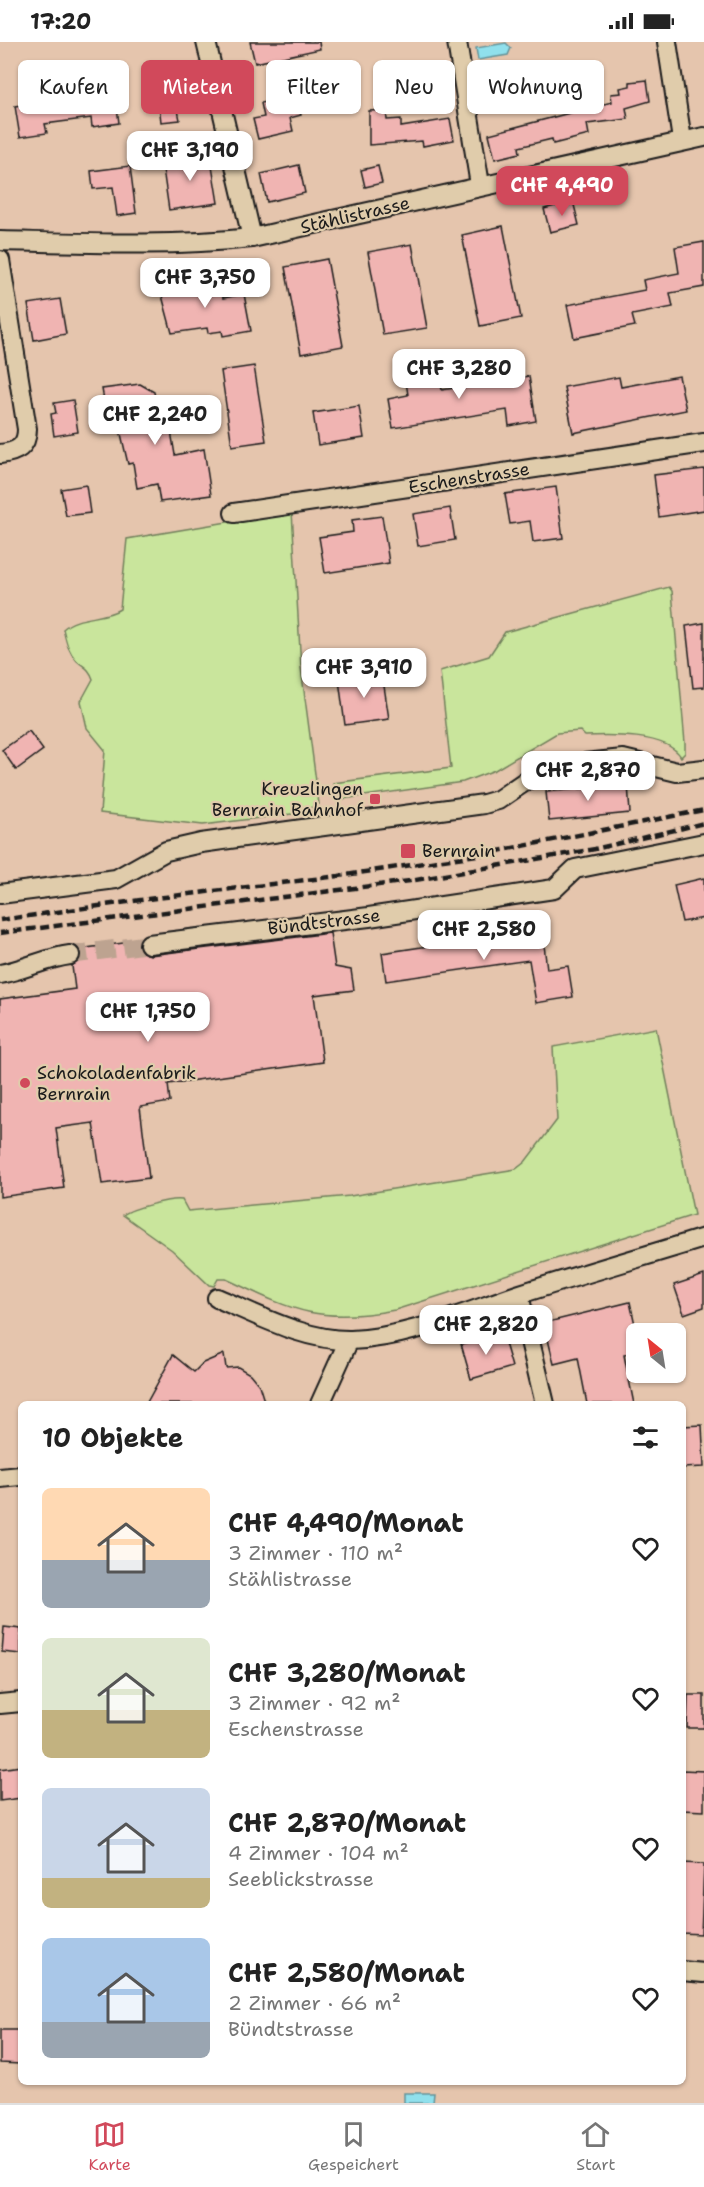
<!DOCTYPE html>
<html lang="de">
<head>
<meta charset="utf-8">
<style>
	body { margin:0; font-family:"Shantell Sans",sans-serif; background:#f2f2f2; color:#222; height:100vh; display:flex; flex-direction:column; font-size:22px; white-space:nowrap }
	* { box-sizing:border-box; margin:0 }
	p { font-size:20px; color:#767676 }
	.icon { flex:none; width:33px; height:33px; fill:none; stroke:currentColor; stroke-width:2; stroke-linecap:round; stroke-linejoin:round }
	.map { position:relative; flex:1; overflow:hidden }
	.details { position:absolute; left:18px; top:1359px; width:668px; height:684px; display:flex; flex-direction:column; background:#fff; border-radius:9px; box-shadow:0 2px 4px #0004 }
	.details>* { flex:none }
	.guide { position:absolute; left:18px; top:18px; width:669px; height:54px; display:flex; gap:12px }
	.needle { width:39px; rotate:330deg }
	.controls { position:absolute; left:626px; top:1281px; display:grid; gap:12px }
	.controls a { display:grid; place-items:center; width:60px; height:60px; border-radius:9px; background:#fff; box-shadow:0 2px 4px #0004; font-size:30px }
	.price { position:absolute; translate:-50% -51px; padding:0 14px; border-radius:12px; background:#fff; color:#222; font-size:20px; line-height:39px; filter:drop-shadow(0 2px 3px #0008) }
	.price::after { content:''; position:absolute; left:50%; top:36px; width:18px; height:14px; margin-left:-9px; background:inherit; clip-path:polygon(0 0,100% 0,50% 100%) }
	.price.selected { background:#d1495b; color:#fff }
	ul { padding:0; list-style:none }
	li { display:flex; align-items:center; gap:18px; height:150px; padding:0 24px }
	li span { display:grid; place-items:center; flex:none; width:168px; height:120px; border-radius:9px; color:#555 }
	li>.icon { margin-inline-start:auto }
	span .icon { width:72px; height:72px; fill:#fffc; stroke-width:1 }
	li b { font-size:26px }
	h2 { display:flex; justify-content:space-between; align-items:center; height:72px; padding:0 24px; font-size:26px }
	.pill { padding:0 21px; border-radius:9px; background:#fff; box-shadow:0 2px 4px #0004; font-size:21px; line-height:54px }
	.pill.selected { background:#d1495b; color:#fff }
	.status { display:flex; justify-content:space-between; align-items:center; height:42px; padding:0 30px; background:#fff; direction:ltr }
	.status svg { height:16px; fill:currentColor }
	.dock { display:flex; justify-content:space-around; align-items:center; height:84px; border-top:2px solid #e0e0e0; background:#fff; font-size:16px; color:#767676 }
	.dock a { display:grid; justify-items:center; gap:3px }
	.dock .selected { color:#d1495b }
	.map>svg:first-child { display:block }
	.green { fill:#c9e59c; stroke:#72805c; stroke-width:1.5 }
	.water { fill:#90e0ec; stroke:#629299; stroke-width:1.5 }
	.building { fill:#f0b4b2; stroke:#1c1c1c; stroke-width:1.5 }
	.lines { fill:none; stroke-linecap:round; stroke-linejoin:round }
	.minor-tunnel { stroke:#bda390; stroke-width:18; stroke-dasharray:18 9; stroke-linecap:butt }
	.minor-casing { stroke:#1c1c1c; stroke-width:22 }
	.minor { stroke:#e0ccab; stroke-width:18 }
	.rail { stroke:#1c1c1c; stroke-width:4.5; stroke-dasharray:9 4.5; stroke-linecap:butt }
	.poi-dot { fill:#d1495b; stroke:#e0ccab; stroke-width:2 }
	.labels { text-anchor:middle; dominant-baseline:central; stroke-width:4.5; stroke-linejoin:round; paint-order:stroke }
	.street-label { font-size:18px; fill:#1c1c1c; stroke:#e0ccab }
	.poi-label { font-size:18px; fill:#1c1c1c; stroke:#e0ccab; text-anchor:start }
</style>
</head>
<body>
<div class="status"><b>17:20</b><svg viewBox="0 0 49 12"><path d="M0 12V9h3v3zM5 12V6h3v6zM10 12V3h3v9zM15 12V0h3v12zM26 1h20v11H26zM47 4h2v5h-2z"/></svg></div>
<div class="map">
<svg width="704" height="2061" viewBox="0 0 704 2061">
	<rect width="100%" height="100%" fill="#e5c5ad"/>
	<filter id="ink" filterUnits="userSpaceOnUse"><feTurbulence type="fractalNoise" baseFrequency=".0167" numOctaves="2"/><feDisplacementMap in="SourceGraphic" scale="12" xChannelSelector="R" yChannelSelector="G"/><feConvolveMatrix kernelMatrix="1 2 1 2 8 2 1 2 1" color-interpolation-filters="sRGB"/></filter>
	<g filter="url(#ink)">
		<g class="green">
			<path d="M 292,469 L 301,626 L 319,762 L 300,771 L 203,783 L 100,771 L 105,708 L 87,686 L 81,659 L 93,637 C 89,626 85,626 77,619 C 68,610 66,599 63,587 C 78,573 103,578 120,567 L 127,497 Z"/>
			<path d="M 669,545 L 672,549 L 685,701 L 685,711 L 681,715 C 667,691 609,693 585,694 L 580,689 L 557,691 L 495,728 L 463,740 L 336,758 L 333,741 L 451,726 L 440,629 L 489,614 L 505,590 Z"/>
			<path d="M 656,986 L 694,1173 L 395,1268 C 318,1282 294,1269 226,1237 L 218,1237 L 214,1244 L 209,1243 L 172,1208 L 123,1173 C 132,1166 172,1156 182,1158 L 188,1169 L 350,1154 L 516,1127 L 525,1120 L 557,1078 L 553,1005 Z"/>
		</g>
		<g class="water">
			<path d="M 506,1 L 511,6 L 508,13 L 478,18 L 476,6 Z"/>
			<path d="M 404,2051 L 434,2051 L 433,2061 L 404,2061 Z"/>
		</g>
		<g class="building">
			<path d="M 250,0 L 319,0 L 320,7 L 255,21 Z"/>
			<path d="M 647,38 L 650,59 L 626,66 L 628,77 L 587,82 L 589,93 L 553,102 L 552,97 L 519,105 L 520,111 L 495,117 L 489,92 L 612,60 L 611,52 L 621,51 L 620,46 L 630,44 L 630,40 Z"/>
			<path d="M 187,39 L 191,67 L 178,68 L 180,78 L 161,80 L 157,44 Z"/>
			<path d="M 115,50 L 119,81 L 92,85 L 91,76 L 45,82 L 47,91 L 20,95 L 15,64 L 42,60 L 43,63 Z"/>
			<path d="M 296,54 L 301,73 L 290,76 L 293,89 L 258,97 L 253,77 L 264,75 L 261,61 Z"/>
			<path d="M 386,68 L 387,78 L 401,77 L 401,85 L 450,77 L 454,98 L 423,104 L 422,99 L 369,103 L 369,69 Z"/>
			<path d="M 210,112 L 218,161 L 169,168 L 162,120 Z"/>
			<path d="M 299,123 L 305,151 L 267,160 L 261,132 Z"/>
			<path d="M 130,124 L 136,171 L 117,174 L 113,145 L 93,147 L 91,129 Z"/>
			<path d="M 378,124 L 382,141 L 365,145 L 361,128 Z"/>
			<path d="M 573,159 L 579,183 L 550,190 L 544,167 Z"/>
			<path d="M 503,184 L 521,276 L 480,284 L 462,193 Z"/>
			<path d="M 704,200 L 704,245 L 670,251 L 673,265 L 632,273 L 635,284 L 574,296 L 567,263 L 645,248 L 643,238 L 679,231 L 675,205 Z"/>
			<path d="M 412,202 L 427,286 L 383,293 L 368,210 Z"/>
			<path d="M 327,217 L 343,304 L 301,312 L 285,225 Z"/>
			<path d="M 220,236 L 223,256 L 244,252 L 251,289 L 223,294 L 222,289 L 208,291 L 207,286 L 172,291 L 160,246 Z"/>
			<path d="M 60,257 L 66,292 L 34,298 L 28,262 Z"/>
			<path d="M 437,322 L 442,348 L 529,334 L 536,379 L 509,384 L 507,368 L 393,386 L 388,357 L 408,353 L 404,327 Z"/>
			<path d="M 254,324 L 266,399 L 232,404 L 221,329 Z"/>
			<path d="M 679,334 L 686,368 L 573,391 L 564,345 L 619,335 L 621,345 Z"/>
			<path d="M 140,342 L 154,350 L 160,381 L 171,389 L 175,413 L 204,407 L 211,453 L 160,460 L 157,442 L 137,446 L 133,421 L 128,422 L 119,383 L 113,384 L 111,370 L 106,370 L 102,347 Z"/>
			<path d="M 73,358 L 78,390 L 54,394 L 51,372 L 56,371 L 54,361 Z"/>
			<path d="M 359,364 L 364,396 L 318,403 L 313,371 Z"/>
			<path d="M 704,427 L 704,468 L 659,475 L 654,433 Z"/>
			<path d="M 86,443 L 90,471 L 66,474 L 61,447 Z"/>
			<path d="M 556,445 L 563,496 L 533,500 L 530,479 L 510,482 L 505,452 Z"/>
			<path d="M 450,466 L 455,498 L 418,504 L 413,472 Z"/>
			<path d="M 382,474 L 389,521 L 325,531 L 319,495 L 353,490 L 352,478 Z"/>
			<path d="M 704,581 L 704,645 L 693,646 L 686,584 Z"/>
			<path d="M 382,631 L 389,677 L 345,683 L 339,638 Z"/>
			<path d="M 29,689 L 43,708 L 16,728 L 2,708 Z"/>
			<path d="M 628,742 L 630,771 L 549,779 L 546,750 Z"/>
			<path d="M 704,836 L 704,876 L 682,880 L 674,843 Z"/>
			<path d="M 542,887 L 547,927 L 568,924 L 573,955 L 536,961 L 529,918 L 386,939 L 382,911 Z"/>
			<path d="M 330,891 L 335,925 L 351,928 L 354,948 L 314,953 L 323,1020 L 168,1042 L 170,1060 L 140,1065 L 149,1136 L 102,1142 L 93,1081 L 56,1086 L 64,1146 L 0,1155 L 0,957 L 75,947 L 72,924 L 80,917 L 79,907 L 138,899 L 140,909 L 150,913 Z"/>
			<path d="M 704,1233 L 704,1265 L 684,1272 L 674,1243 Z"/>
			<path d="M 630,1260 L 636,1287 L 636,1310 L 624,1313 L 634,1362 L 587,1362 L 578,1316 L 554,1322 L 544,1281 Z"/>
			<path d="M 502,1291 L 512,1325 L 471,1337 L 461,1302 Z"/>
			<path d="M 224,1312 L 226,1326 L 238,1325 L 250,1332 L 259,1343 L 265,1362 L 146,1362 L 173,1313 L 194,1330 L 203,1321 Z"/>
			<path d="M 702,1383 L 704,1425 L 682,1426 L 682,1384 Z"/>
			<path d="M 4,1585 L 21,1587 L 21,1612 L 2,1610 Z"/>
			<path d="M 688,1653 L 704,1653 L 704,1686 L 687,1686 Z"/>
			<path d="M 21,1724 L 21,1756 L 0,1759 L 0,1727 Z"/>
			<path d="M 682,1728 L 704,1729 L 704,1769 L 682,1768 Z"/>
			<path d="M 682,1821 L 704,1822 L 701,1892 L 682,1891 Z"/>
			<path d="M 0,1988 L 21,1988 L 21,2022 L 0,2021 Z"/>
		</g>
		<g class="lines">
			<path class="minor-tunnel" d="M 70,913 L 149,902"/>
			<defs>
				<g id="minor">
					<path d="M 206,0 L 252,196"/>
					<path d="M 457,0 L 480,143"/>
					<path d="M 667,0 L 682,98"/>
					<path d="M 0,199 C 84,201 168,205 252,196 L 704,95"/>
					<path d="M 0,218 L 27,387 C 27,405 17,410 0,412"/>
					<path d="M 234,471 L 704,401"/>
					<path d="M 0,852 L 116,837 L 166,809 L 201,801 L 484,762 L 498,758 L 536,732 L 576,722 L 623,717 L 677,730 L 704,727"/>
					<path d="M 149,902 L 369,875 L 554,847 L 575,827 L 704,801"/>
					<path d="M 0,932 C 24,928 46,916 70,913"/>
					<path d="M 519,1253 L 545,1362"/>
					<path d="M 217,1256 C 258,1273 305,1299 351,1298 C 407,1296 464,1271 517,1253 C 579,1233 642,1215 704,1196"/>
					<path d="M 320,1362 L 349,1298"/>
					<path d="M 0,1436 L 21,1434"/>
					<path d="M 0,1662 L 21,1660"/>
					<path d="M 682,1929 L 704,1931"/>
				</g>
			</defs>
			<use href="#minor" class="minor-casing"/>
			<use href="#minor" class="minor"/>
			<g class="rail">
				<path d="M 0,878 L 148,857 L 339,834 L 483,812 L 704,768"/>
				<path d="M 0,891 L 410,839 L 595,807 L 704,781"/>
			</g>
		</g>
	</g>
	<g class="poi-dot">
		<rect x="369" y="751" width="12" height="12" rx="3"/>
		<rect x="400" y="801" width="16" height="16" rx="3"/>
		<circle cx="25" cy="1041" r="6"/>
	</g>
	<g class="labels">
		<g class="street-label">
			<text transform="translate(355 173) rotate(-13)">Stählistrasse</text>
			<text transform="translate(469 436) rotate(-9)">Eschenstrasse</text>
			<text transform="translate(324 880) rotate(-7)">Bündtstrasse</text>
		</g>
		<g class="poi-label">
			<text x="363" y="747" text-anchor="end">Kreuzlingen<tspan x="363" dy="21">Bernrain Bahnhof</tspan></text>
			<text x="422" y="809">Bernrain</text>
			<text x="37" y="1031">Schokoladenfabrik<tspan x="37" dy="21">Bernrain</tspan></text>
		</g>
	</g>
</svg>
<div class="controls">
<a><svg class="needle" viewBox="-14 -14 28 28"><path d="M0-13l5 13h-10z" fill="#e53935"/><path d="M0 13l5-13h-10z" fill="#767676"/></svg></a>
</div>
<b class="price" style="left:190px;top:140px">CHF 3,190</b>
<b class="price selected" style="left:562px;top:175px">CHF 4,490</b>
<b class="price" style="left:205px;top:267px">CHF 3,750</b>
<b class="price" style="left:459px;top:358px">CHF 3,280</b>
<b class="price" style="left:155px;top:404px">CHF 2,240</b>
<b class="price" style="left:364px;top:657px">CHF 3,910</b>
<b class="price" style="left:588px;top:760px">CHF 2,870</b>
<b class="price" style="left:484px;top:919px">CHF 2,580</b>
<b class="price" style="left:148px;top:1001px">CHF 1,750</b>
<b class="price" style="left:486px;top:1314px">CHF 2,820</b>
<div class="guide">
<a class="pill">Kaufen</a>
<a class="pill selected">Mieten</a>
<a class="pill">Filter</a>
<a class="pill">Neu</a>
<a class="pill">Wohnung</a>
</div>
<section class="details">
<h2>10 Objekte<svg class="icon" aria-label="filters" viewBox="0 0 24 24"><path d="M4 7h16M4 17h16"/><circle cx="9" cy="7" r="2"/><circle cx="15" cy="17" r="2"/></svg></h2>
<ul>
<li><span style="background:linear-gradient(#ffd9b3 60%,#9aa5b1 0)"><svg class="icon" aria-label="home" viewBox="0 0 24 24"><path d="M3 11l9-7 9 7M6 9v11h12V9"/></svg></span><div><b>CHF 4,490/Monat</b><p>3 Zimmer · 110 m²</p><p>Stählistrasse</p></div><svg class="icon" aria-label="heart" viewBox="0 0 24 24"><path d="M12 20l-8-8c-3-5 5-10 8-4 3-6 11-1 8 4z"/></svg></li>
<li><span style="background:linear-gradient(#dfe7d0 60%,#c2b280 0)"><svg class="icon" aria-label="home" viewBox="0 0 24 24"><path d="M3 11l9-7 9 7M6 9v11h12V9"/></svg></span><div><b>CHF 3,280/Monat</b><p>3 Zimmer · 92 m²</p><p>Eschenstrasse</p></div><svg class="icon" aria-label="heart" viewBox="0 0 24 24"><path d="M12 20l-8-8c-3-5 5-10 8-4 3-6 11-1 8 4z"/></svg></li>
<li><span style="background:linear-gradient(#c9d6e8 75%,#c2b280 0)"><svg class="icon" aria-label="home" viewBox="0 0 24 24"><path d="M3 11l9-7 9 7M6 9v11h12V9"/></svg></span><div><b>CHF 2,870/Monat</b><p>4 Zimmer · 104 m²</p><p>Seeblickstrasse</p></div><svg class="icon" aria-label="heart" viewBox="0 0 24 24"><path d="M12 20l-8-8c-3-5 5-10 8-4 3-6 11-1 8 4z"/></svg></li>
<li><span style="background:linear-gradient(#a9c7e8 70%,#9aa5b1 0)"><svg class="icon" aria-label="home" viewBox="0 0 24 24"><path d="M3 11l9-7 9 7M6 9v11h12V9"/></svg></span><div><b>CHF 2,580/Monat</b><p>2 Zimmer · 66 m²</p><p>Bündtstrasse</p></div><svg class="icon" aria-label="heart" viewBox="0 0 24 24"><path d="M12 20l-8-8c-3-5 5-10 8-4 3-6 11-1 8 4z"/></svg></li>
</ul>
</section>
</div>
<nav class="dock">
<a class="selected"><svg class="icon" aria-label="map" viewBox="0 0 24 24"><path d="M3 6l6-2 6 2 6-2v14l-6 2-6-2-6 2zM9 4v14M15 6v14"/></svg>Karte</a>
<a><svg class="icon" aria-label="saved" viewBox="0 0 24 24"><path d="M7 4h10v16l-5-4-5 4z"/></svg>Gespeichert</a>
<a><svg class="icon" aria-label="home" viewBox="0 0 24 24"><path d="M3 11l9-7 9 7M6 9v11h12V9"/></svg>Start</a>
</nav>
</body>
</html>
